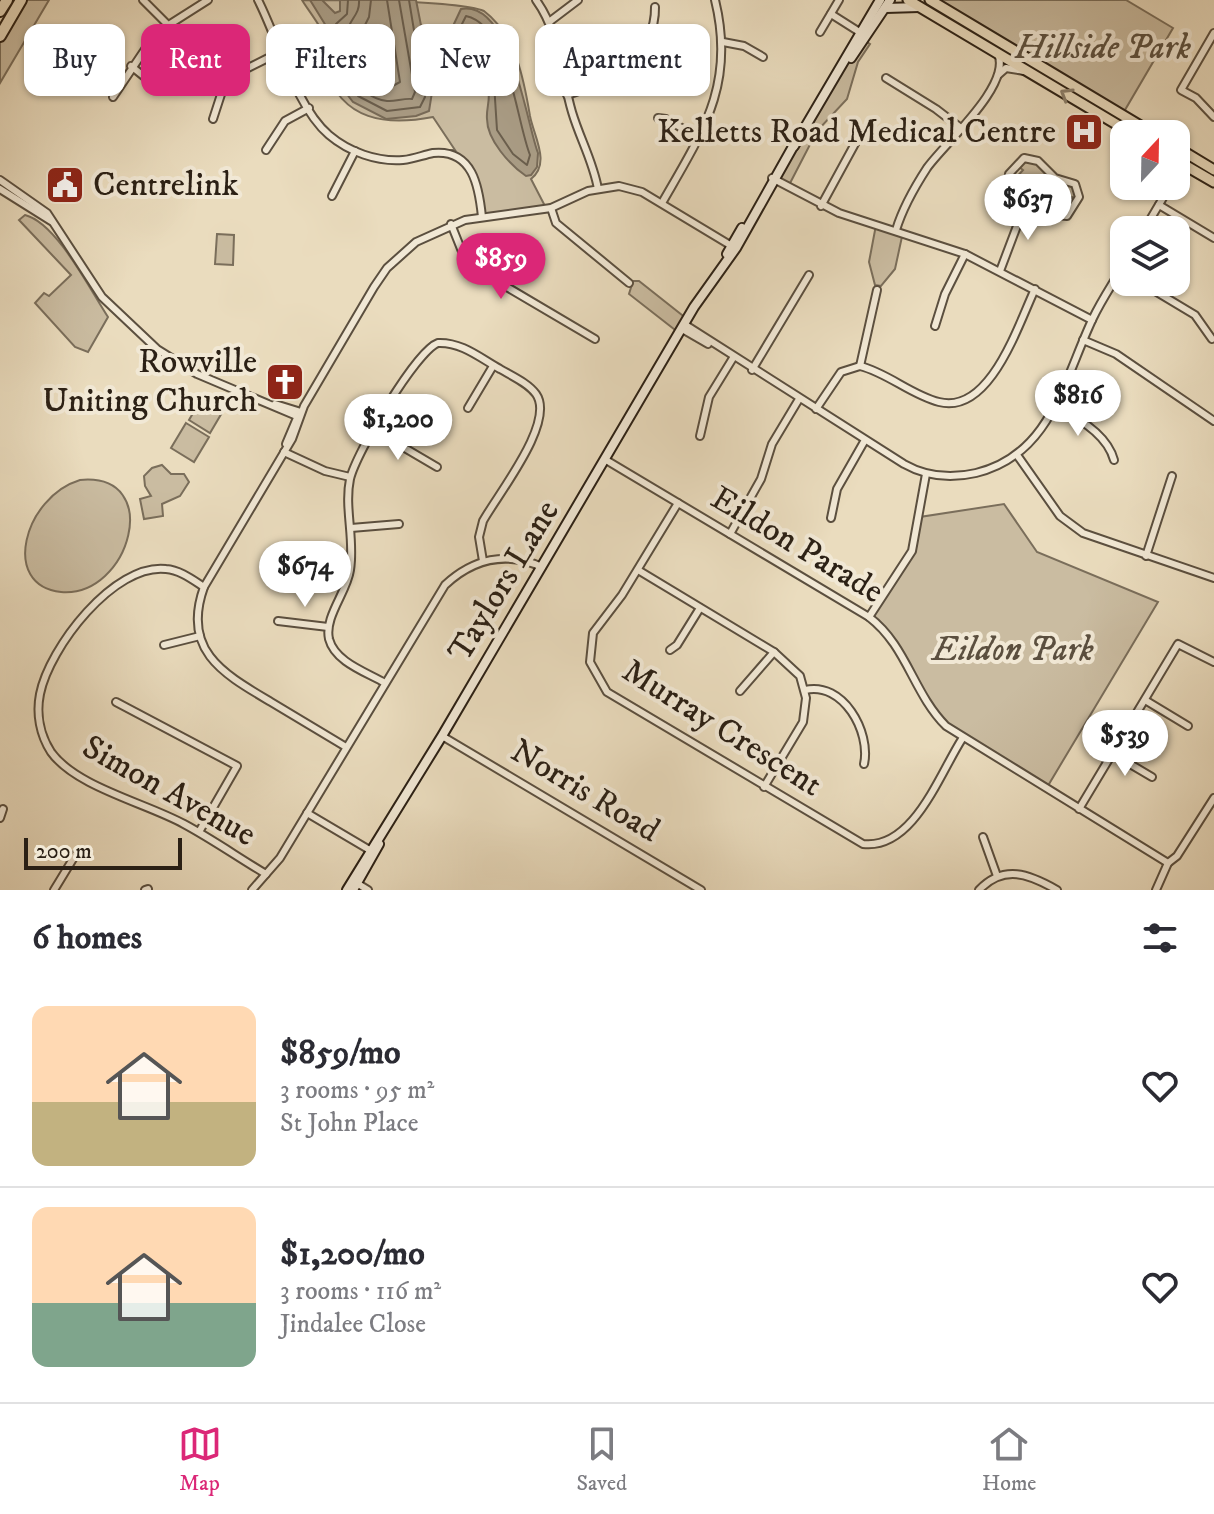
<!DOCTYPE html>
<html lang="en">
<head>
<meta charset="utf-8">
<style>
	body { margin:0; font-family:"IM FELL DW Pica",serif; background:#f7f7f7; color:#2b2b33; height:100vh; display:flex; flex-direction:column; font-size:30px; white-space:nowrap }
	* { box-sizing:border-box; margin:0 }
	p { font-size:26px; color:#7c7c81 }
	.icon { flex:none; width:44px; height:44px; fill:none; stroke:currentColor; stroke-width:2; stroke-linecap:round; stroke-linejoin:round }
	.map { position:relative; height:890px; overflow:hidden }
	.side { display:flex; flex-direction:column; background:#fff; flex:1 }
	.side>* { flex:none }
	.hud { position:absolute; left:24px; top:24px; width:800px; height:72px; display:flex; gap:16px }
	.needle { width:52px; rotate:22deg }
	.fabs { position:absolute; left:1110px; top:120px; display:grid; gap:16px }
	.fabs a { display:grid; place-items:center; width:80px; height:80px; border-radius:16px; background:#fff; box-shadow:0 2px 6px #0004; font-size:40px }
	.scale { position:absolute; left:24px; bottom:20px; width:158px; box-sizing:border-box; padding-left:8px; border:4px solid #2b2015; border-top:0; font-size:22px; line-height:28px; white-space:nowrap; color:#2b2015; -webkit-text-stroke:6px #f1e8d5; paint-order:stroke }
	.price { position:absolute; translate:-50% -68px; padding:0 18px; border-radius:28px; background:#fff; color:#222; font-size:26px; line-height:52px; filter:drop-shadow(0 2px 4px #0008) }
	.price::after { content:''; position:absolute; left:50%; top:48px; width:24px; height:18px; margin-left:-12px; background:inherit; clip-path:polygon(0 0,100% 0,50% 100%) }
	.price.active { background:#db2777; color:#fff }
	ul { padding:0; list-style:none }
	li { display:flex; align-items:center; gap:24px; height:200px; padding:0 32px }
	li+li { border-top:2px solid #e1e1e2 }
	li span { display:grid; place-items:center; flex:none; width:224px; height:160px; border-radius:16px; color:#555 }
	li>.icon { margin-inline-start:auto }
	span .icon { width:96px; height:96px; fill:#fffc; stroke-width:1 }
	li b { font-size:34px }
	h2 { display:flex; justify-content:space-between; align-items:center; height:96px; padding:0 32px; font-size:34px }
	.tag { padding:0 28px; border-radius:16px; background:#fff; box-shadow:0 2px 6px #0004; font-size:28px; line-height:72px }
	.tag.active { background:#db2777; color:#fff }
	.tab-bar { display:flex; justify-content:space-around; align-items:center; height:112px; border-top:2px solid #e1e1e2; background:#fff; font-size:22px; color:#7c7c81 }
	.tab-bar a { display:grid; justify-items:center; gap:4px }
	.tab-bar .active { color:#db2777 }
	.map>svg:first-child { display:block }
	.green { fill:#cabca1; stroke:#7a6e5b; stroke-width:2 }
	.water { fill:#a99c85; stroke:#776a58; stroke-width:2 }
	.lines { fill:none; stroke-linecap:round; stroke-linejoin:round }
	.shore { stroke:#6a5e4d; stroke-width:2 }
	.minor-casing { stroke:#5b4f3f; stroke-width:10 }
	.secondary-casing { stroke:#2b2015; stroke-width:12 }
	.primary-casing { stroke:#2b2015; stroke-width:13 }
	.trunk-casing { stroke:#2b2015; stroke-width:14 }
	.minor { stroke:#f1e8d5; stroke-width:6 }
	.secondary { stroke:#f1e8d5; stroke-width:8 }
	.primary { stroke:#eadcbe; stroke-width:9 }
	.trunk { stroke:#eadcbe; stroke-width:10 }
	.oneway { stroke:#8a7e6a }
	.labels { text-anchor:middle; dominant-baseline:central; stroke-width:8; stroke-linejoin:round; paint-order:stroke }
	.park-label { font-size:34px; font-style:italic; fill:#5b4f3f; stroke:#f1e8d5 }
	.poi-label { font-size:34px; fill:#2b2015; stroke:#f1e8d5; text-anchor:end }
	.street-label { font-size:34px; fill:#2b2015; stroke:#f1e8d5 }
</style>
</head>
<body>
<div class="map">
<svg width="1214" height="890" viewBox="0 0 1214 890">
	<rect width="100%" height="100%" fill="#eadcbe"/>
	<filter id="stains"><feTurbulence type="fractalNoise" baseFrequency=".0025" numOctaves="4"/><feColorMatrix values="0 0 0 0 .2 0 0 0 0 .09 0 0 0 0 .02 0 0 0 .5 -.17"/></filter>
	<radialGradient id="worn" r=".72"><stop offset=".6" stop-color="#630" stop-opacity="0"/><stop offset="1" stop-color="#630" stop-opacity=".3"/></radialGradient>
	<g class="green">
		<path d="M 21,0 L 49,0 L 0,83 L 0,35 Z"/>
		<path d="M 302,0 C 342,0 456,0 484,11 C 516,35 524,80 530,116 C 534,137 551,163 531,179 L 546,208 L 482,217 L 472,171 L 453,156 L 453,152 L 435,150 L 455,150 L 433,117 C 386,126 343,121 325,69 C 322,61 326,53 326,44 C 325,30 309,12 302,0 Z"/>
		<path d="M 930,0 L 1126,0 L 1173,28 L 1122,115 Z"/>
		<path d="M 864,40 L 870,44 L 858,62 L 847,99 L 817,131 L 788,187 L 776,180 L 827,91 Z"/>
		<path d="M 1028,160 L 1038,164 L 1052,179 L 1075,187 L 1076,199 L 1072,197 L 1064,208 L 1069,212 L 1063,215 L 1010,185 L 1010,176 L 1015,179 L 1023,170 L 1018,166 Z"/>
		<path d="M 25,215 C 57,223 90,290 108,317 L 88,352 L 75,347 L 35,303 L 44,293 L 49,296 L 71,275 L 19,220 Z"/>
		<path d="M 876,225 L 903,232 L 895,269 L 881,286 L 875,285 L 869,262 Z"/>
		<path d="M 217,234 L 234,235 L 233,265 L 215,264 Z"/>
		<path d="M 633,281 L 639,281 L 687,319 L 679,333 L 629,294 Z"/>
		<path d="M 202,398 L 223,411 L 210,433 L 189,420 Z"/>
		<path d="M 186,423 L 209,437 L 194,462 L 171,448 Z"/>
		<path d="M 162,465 L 171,474 L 184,474 L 189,482 L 180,496 L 162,504 L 163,516 L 144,519 L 140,499 L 151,496 L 145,486 L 144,476 L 152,468 Z"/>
		<path d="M 80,480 C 165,472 130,598 61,592 C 0,586 24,497 80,480 Z"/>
		<path d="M 1004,504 L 1037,552 L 1158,602 L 1046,789 L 940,721 L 907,660 L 869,617 L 905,564 L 920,517 Z"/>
	</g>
	<g class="water">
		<path d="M 310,0 L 322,0 L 335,13 L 340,11 L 340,0 L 416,0 L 433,86 L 429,111 L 416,116 L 386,119 L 353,102 L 330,72 L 331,34 Z"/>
		<path d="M 461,9 C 511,0 526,122 538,153 L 537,167 L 531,175 L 526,176 C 510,165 487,140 487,119 C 486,108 491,99 488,87 L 461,66 L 453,26 Z"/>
	</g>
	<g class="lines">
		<g class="shore">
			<path d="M 348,0 L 347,14 L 336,24 L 338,68 L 358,96 L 387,111 L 420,107 L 425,97 L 409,0"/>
			<path d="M 359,0 C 360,14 351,18 348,29 C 342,56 354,97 387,101 C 394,102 404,98 412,99 L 415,92 L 399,0"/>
			<path d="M 371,0 L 369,17 L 361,33 L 358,60 L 374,80 L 389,88 L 400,82 L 387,0"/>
			<path d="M 466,16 C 509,25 516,120 530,155 L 527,165 L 513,154 L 497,130 L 494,83 L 469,63 L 461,26 Z"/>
		</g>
		<defs>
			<g id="minor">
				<path d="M 143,0 L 167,24"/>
				<path d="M 258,0 C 278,39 296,107 329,135 C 349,152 377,162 403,160 C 414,159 423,155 433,153 C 473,149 479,187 482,217"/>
				<path d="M 536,0 C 560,33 561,75 572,112 C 580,139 593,161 598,189"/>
				<path d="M 831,14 L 861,33"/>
				<path d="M 549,22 L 578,0"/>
				<path d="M 820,32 L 839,0"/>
				<path d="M 1214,33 L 1181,90 L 1196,98 L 1214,117"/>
				<path d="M 723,42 L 744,46 L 763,57"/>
				<path d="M 131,66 L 156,86"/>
				<path d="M 998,75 L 1006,68 L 1024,71"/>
				<path d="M 886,78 L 936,109 L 962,129"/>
				<path d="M 567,95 C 608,82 656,55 655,7"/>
				<path d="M 113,97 L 156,33 L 208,0"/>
				<path d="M 658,118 L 666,119 L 699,138"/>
				<path d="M 213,119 L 226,79 L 282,51"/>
				<path d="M 266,150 L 285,121 L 309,108"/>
				<path d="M 1024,158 L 1038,161 L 1055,178 L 1075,184 L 1079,197 L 1067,216 L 1057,215 L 1008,185 L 1009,174 Z"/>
				<path d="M 1176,176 L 1189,155"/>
				<path d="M 772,178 L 839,213 L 965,254 L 1092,320"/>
				<path d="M 0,180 L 47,213 L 102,297 L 157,349 L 197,374 L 299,417"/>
				<path d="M 0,189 L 51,221"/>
				<path d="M 332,196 L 355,151"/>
				<path d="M 662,203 C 702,133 736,85 715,0"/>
				<path d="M 1159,205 L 1214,238"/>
				<path d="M 821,206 L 857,140"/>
				<path d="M 551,208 L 556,223 L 629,283"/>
				<path d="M 451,224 L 463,254 L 473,267 L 595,339"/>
				<path d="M 896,230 C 903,207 914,188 927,168 C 944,144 1012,85 998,54"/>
				<path d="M 1144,230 L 1170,186"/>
				<path d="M 1000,271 L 1017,226 L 1033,201"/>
				<path d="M 1140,282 L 1195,315 L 1212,339"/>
				<path d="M 684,324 L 904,464 C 927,477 950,479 976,473 C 1051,455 1064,379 1093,318 C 1102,299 1114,282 1124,264"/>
				<path d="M 935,326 L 945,294 L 965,254"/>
				<path d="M 682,329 L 708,344"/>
				<path d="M 1083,340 L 1116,354 L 1214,421"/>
				<path d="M 860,366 L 877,290"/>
				<path d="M 752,370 L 809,275"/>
				<path d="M 275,404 L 301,412"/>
				<path d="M 1055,407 C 1077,417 1107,434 1114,460"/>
				<path d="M 468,408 L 493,366"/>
				<path d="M 816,409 L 841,372 L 860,366 C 888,373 911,395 939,402 C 990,415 1018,325 1035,289"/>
				<path d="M 374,430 L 437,467"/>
				<path d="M 700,436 L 709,397 L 733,358"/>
				<path d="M 286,444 L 297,418"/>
				<path d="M 284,452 L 325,471 L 350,477"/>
				<path d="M 1017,455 L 1060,516 L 1083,533 L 1214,578"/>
				<path d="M 606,460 L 869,617 C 907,646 913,693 946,726 L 1168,863"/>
				<path d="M 678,503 L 622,595 L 593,633 L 590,662 L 607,692 L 863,844 C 913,850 939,775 962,739"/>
				<path d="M 831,518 L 837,489 L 865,440"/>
				<path d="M 351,528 L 399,524"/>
				<path d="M 730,534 L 761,479 L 772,444 L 799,399"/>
				<path d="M 306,554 L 351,559"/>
				<path d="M 1146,556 L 1172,476"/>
				<path d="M 638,570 L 774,652 L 800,676 L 806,698 L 803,722 L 764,787"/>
				<path d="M 204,587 C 193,580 180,570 166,569 C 114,563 49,648 40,694 C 36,714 40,735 51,752 C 76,787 146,803 184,824 C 212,839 239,858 266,874"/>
				<path d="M 869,617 L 912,551 L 926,474"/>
				<path d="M 278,621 L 328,627"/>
				<path d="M 164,645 L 200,636"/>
				<path d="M 670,650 L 677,645 L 700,608"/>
				<path d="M 385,683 C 366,672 335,662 329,639 C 324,617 347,592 350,570 C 355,539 344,508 350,479 C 356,453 416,351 438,343 C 462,342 480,358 500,369 C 512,376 528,383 536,394 C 556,422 498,494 483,521 L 479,537 L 483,561"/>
				<path d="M 805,690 C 843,681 871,732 864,764"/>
				<path d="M 740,691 L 774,652"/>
				<path d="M 1145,700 L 1188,726"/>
				<path d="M 116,702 L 237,766 L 199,832"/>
				<path d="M 442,736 L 701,890"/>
				<path d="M 346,747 C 321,732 296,717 271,702 C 224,674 181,651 204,587 L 292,439 L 304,406 L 374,287 L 387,268 L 416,242 L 465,220 L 551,208 L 588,191 L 619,186 L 642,192 L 735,248"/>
				<path d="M 1113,754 L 1152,777"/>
				<path d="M 1079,809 L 1178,644 L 1214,662"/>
				<path d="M 307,813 L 373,852"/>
				<path d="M 0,818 L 3,809"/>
				<path d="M 983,837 L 997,876"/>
				<path d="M 355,882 L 368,890"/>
				<path d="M 54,890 L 76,854"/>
				<path d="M 145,890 L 148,889"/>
				<path d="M 252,890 L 280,858 L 445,585 C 473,559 506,551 542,567"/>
				<path d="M 979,890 C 1004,864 1029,874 1057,890"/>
				<path d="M 1156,890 L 1168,863 L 1177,856 L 1214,798"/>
			</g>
			<g id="secondary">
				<path d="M 886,8 L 919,7"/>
				<path d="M 851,58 L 890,0"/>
				<path d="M 794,146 L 880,0"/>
				<path d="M 727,254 L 742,228"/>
				<path d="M 347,890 L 442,736 L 694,307 L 736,248 L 795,143"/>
				<path d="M 353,890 L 379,844"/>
			</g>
			<g id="primary">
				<path d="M 908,0 L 1133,134"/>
				<path d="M 930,0 L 1154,134"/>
				<path d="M 1176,147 L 1214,170"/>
				<path d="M 1176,160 L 1214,182"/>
			</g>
			<g id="trunk">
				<path d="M 0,11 L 7,0"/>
				<path d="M 0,36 L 21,0"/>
			</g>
		</defs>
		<use href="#minor" class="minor-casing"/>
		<use href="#secondary" class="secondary-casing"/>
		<use href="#primary" class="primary-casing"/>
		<use href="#trunk" class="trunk-casing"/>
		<use href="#minor" class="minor"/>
		<use href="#secondary" class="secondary"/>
		<use href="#primary" class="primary"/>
		<use href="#trunk" class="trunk"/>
	</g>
	<defs><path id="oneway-chevron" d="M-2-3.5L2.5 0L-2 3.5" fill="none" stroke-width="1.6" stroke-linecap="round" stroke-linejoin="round" transform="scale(2)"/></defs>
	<use class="oneway" href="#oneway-chevron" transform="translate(1066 94) rotate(-149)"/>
	<defs>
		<symbol id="hospital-square" viewBox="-11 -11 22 22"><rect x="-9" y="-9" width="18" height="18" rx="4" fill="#8f2418" stroke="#f1e8d5"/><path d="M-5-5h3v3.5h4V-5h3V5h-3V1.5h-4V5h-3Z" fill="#fff"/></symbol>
		<symbol id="civic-square" viewBox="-11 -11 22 22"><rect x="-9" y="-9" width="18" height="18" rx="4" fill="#8f2418" stroke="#f1e8d5"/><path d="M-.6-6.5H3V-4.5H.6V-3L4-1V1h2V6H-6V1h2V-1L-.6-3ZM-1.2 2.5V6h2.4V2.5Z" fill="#fff"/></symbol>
		<symbol id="church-square" viewBox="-11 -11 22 22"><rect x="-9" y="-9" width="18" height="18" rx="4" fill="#8f2418" stroke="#f1e8d5"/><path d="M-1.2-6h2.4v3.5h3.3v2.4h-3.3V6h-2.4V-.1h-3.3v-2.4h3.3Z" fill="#fff"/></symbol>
	</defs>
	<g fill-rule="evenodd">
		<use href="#hospital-square" x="1062" y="110" width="44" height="44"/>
		<use href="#civic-square" x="43" y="163" width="44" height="44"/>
		<use href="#church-square" x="263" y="360" width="44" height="44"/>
	</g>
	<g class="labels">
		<g class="park-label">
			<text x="1103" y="48">Hillside Park</text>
			<text x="1013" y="650">Eildon Park</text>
		</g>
		<g class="poi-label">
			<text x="1056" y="132">Kelletts Road Medical Centre</text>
			<text x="93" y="185" text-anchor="start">Centrelink</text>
			<text x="257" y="362">Rowville<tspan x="257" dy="39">Uniting Church</tspan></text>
		</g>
		<g class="street-label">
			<text transform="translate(797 545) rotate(31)">Eildon Parade</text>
			<text transform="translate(504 581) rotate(-59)">Taylors Lane</text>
			<text transform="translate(722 728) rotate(32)">Murray Crescent</text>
			<text transform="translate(169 791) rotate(29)">Simon Avenue</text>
			<text transform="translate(585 791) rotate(31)">Norris Road</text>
		</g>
	</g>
	<rect width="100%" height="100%" filter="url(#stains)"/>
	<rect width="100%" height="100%" fill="url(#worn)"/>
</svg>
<div class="fabs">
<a><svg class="needle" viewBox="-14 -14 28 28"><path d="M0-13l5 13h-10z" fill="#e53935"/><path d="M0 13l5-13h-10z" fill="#7c7c81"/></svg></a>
<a><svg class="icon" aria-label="layers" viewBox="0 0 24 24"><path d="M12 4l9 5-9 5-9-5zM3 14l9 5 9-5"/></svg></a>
</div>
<div class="scale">200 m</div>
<b class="price" style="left:1028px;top:242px">$637</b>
<b class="price active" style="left:501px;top:301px">$859</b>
<b class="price" style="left:1078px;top:438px">$816</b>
<b class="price" style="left:398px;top:462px">$1,200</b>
<b class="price" style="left:305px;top:609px">$674</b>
<b class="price" style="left:1125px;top:778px">$539</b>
<div class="hud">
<a class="tag">Buy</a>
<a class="tag active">Rent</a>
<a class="tag">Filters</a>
<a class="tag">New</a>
<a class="tag">Apartment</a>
</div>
</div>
<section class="side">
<h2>6 homes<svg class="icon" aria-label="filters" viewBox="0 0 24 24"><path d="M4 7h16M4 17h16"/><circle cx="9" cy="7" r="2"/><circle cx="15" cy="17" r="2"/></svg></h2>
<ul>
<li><span style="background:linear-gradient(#ffd9b3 60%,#c2b280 0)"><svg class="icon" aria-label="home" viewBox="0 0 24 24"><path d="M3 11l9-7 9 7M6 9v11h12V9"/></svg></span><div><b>$859/mo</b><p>3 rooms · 95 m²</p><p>St John Place</p></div><svg class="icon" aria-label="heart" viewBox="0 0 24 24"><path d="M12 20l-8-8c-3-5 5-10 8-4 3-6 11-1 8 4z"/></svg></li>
<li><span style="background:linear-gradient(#ffd9b3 60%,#7fa58c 0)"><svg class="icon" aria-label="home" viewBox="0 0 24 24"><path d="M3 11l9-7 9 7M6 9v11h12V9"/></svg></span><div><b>$1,200/mo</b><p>3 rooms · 116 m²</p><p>Jindalee Close</p></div><svg class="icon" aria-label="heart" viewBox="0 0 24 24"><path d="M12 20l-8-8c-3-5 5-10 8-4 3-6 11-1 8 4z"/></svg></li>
</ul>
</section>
<nav class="tab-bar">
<a class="active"><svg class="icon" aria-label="map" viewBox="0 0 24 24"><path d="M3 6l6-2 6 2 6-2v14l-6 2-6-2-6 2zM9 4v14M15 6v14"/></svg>Map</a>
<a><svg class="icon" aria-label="saved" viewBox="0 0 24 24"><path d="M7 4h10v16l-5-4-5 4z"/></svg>Saved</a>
<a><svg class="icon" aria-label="home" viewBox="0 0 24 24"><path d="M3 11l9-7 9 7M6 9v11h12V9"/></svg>Home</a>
</nav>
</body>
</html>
